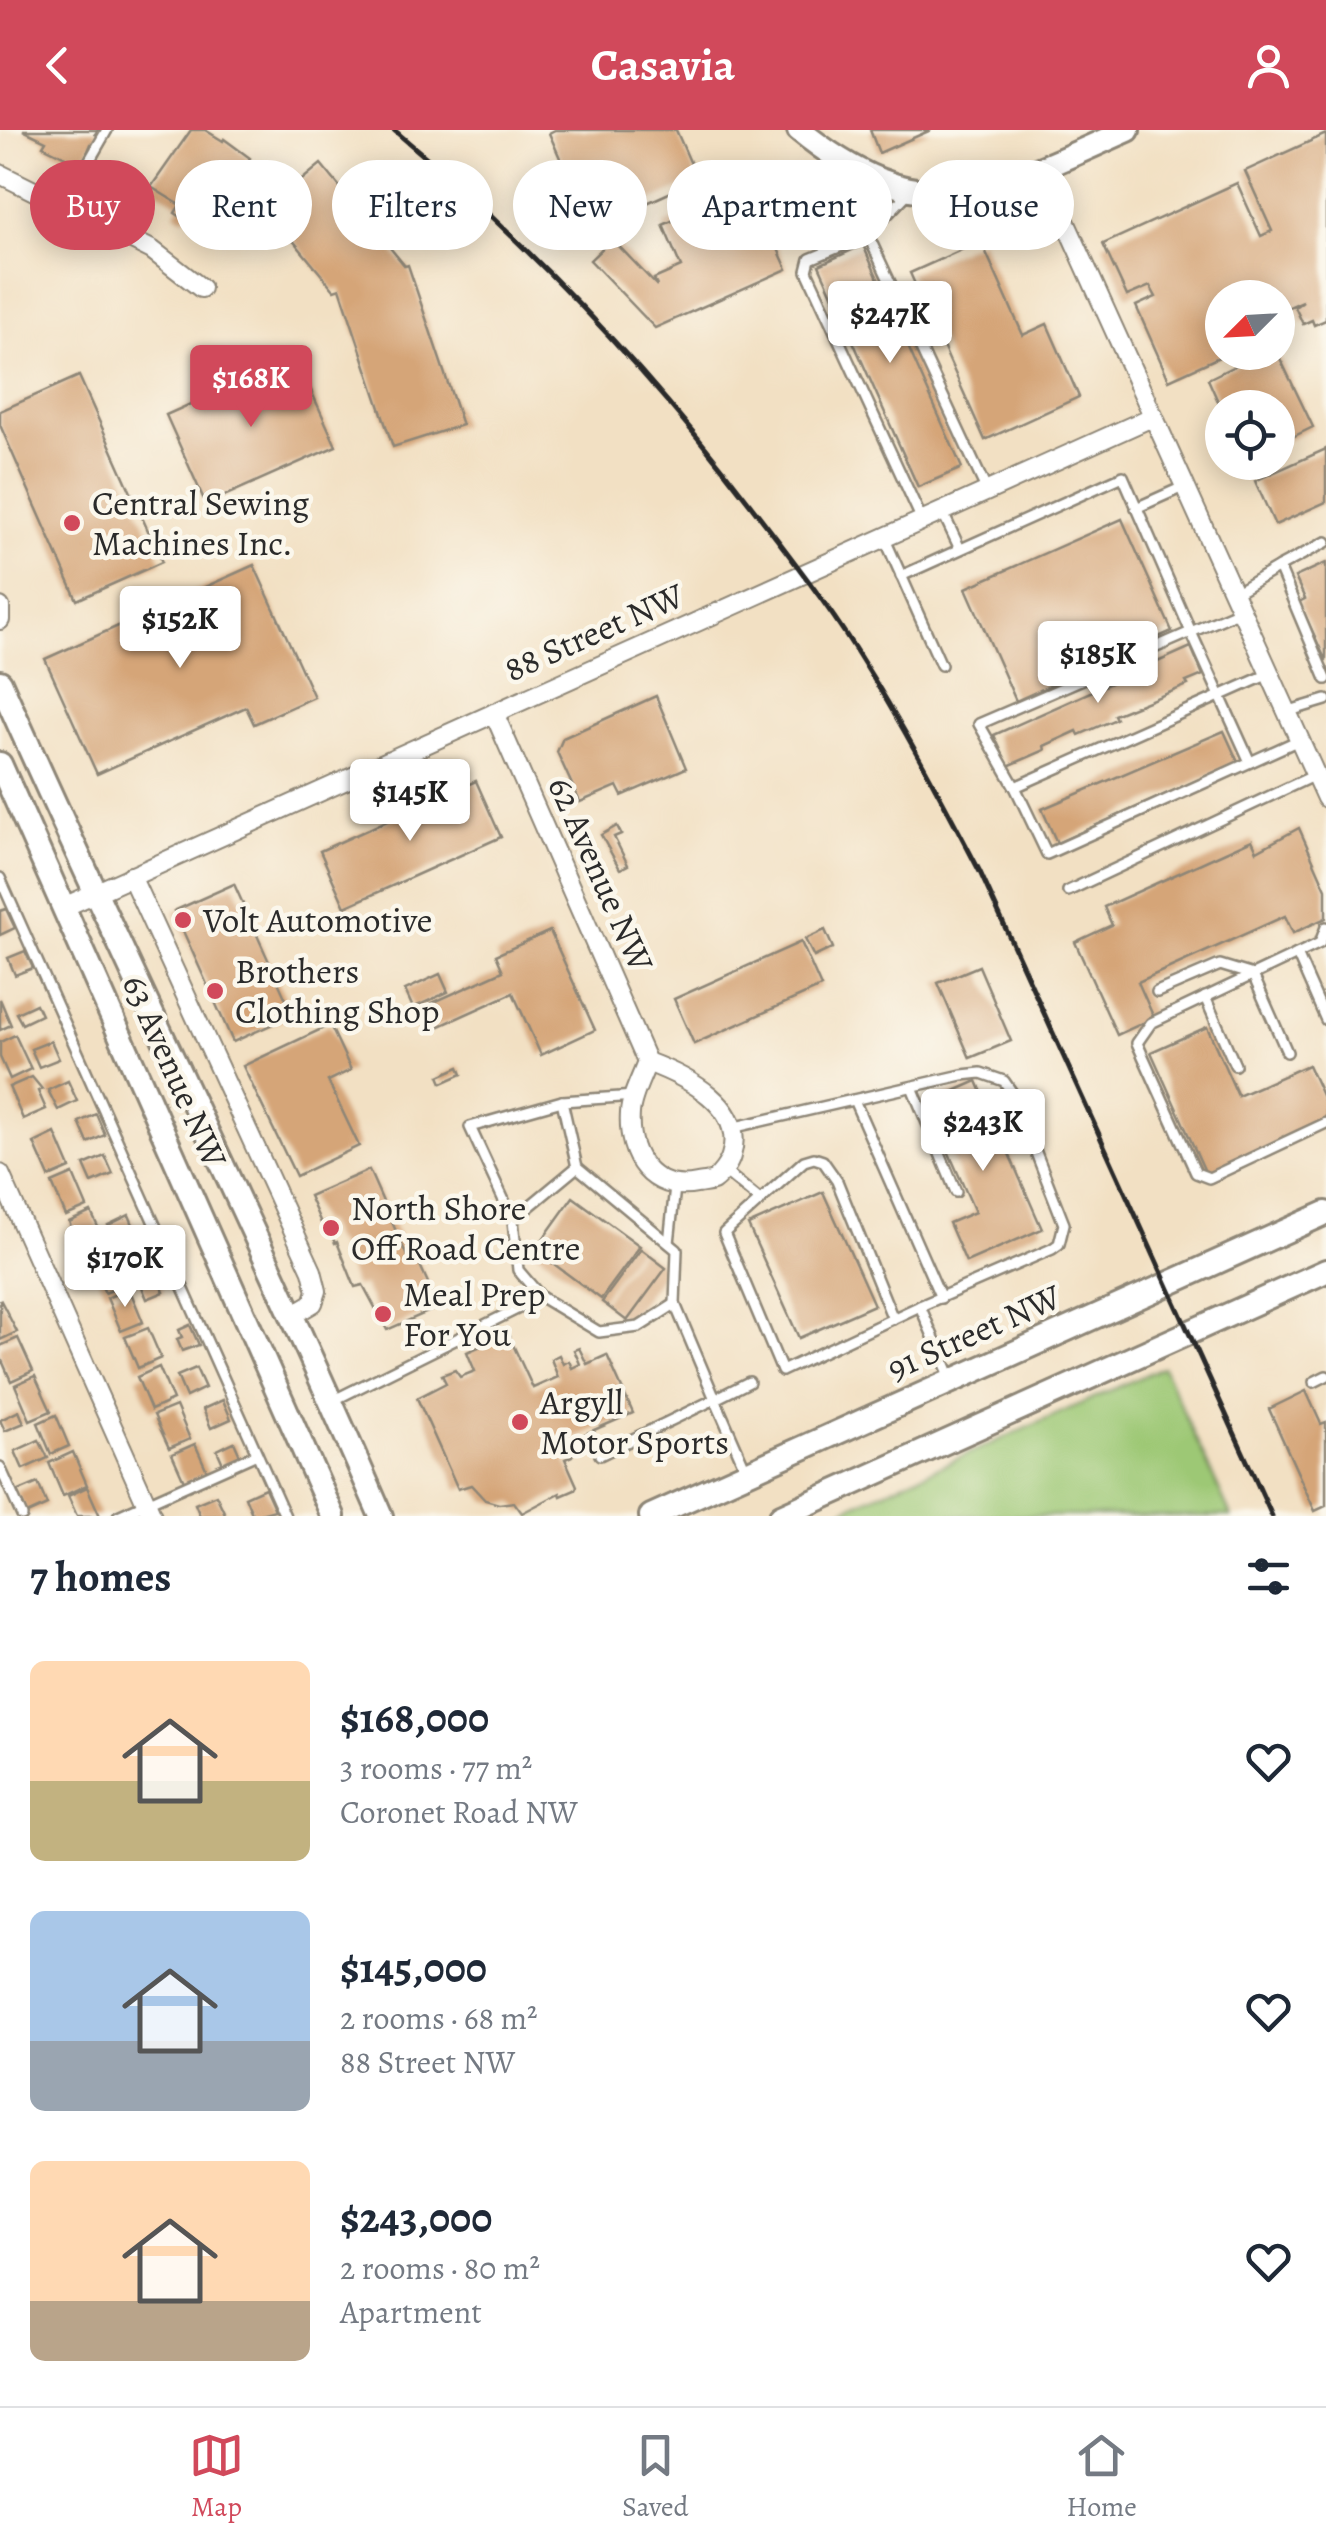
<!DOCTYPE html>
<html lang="en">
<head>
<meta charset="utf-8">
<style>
	body { margin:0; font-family:Alegreya,serif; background:#f6f6f7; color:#1f2937; height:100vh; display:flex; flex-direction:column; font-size:38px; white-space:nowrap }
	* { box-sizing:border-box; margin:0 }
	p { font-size:32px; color:#747a83 }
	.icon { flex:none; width:55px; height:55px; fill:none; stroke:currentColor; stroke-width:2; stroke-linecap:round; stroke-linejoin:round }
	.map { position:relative; height:1386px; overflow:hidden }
	.drawer { display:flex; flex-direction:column; background:#fff; flex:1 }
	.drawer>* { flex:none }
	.banner { position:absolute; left:30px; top:30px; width:1268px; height:90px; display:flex; gap:20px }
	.needle { width:65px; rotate:246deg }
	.tools { position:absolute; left:1205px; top:150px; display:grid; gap:20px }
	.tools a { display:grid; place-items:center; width:90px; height:90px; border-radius:50%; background:#fff; box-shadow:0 5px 25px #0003; font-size:50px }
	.price { position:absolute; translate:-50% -85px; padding:0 22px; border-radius:10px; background:#fff; color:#222; font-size:32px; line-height:65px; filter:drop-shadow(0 2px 5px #0008) }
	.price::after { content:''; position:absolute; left:50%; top:60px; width:30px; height:22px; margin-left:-15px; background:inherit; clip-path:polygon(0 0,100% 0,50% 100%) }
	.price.on { background:#d1495b; color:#fff }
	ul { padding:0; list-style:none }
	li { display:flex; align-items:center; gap:30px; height:250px; padding:0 30px }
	li span { display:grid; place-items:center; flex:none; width:280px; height:200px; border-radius:15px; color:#555 }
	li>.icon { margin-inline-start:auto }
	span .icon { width:120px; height:120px; fill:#fffc; stroke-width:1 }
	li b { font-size:42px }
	h2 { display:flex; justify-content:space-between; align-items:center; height:120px; padding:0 30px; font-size:42px }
	.chip { padding:0 35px; border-radius:45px; background:#fff; box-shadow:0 5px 25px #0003; font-size:35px; line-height:90px }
	.chip.on { background:#d1495b; color:#fff }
	header { display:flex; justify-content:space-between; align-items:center; height:130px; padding:0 30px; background:#d1495b; color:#fff; font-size:45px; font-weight:600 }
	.tabs { display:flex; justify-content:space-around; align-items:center; height:140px; border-top:2px solid #e0e1e3; background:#fff; font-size:28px; color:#747a83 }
	.tabs a { display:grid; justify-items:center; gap:5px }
	.tabs .on { color:#d1495b }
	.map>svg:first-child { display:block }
	.green { fill:#9dc874; stroke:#647a50; stroke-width:2.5 }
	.building { fill:#d5a578 }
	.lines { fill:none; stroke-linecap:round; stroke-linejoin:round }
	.lane-casing { stroke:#8e8677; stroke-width:14 }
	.street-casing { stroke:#8e8677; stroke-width:22 }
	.secondary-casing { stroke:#8e8677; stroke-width:28 }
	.lane { stroke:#fff; stroke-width:9 }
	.street { stroke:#fff; stroke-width:18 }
	.secondary { stroke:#fff; stroke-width:22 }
	.rail { stroke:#2b2b2b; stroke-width:5 }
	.poi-dot { fill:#d1495b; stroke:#fbf7ec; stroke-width:4 }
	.labels { text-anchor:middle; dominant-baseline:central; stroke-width:9; stroke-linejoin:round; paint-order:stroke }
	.poi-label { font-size:35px; fill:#2b2b2b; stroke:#fbf7ec; text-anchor:start }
	.street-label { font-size:35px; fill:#2b2b2b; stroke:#fbf7ec }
</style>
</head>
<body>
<header><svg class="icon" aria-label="back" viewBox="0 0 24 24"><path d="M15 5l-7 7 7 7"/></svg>Casavia<svg class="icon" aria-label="person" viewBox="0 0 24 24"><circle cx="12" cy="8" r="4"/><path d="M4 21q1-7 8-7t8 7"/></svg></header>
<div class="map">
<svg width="1326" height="1386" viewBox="0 0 1326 1386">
	<rect width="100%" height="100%" fill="#fbf7ec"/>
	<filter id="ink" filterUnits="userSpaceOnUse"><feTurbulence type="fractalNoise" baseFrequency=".01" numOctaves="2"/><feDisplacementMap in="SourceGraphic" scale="20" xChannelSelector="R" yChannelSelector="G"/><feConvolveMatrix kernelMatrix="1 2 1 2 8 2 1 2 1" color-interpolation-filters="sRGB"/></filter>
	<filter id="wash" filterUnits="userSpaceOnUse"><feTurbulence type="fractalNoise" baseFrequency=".0048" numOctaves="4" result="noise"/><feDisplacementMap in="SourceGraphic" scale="40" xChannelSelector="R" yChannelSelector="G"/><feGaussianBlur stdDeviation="2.25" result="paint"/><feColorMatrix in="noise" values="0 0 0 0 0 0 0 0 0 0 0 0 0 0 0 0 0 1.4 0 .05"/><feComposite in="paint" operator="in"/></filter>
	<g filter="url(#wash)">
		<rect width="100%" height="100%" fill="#f2e0c3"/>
		<path class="green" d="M 1163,1237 L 1231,1386 L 829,1386 Z"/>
		<g id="blocks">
			<g class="building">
				<path d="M 23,0 L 98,0 L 95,4 L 99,6 L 94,15 L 91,14 L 82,35 L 43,16 L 46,11 Z"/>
				<path d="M 191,0 L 205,0 L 223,11 L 224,9 L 250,28 L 210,96 L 203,91 L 201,94 L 192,93 L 195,82 L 191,79 L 184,89 L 175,83 L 180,75 L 151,57 Z"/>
				<path d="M 555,0 L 676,0 L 698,50 L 607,91 L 583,37 L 567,44 L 549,3 Z"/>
				<path d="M 870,0 L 931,0 L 879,23 Z"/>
				<path d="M 1326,4 L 1326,190 L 1314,195 L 1312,190 L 1303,194 L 1295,177 L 1303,171 L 1278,182 L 1278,168 L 1222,168 L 1222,222 L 1230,222 L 1169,250 L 1136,176 L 1156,167 L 1150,156 L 1127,166 L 1103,114 L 1237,53 L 1261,106 L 1272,101 L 1245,41 Z"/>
				<path d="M 321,34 L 405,136 L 408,135 L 462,295 L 393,317 L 340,158 L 334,160 L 267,79 Z"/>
				<path d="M 750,56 L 787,139 L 655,198 L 590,130 L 612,109 L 657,156 L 654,149 L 681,137 L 663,95 Z"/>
				<path d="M 981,111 L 1023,205 L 1047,194 L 1079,267 L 985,310 L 910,143 Z"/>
				<path d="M 863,115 L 962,338 L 918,357 L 819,135 Z"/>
				<path d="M 1263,222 L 1277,222 L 1313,297 L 1278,314 L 1278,278 L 1221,278 L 1208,249 Z"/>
				<path d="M 296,227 L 336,316 L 206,374 L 166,285 Z"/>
				<path d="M 79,246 L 162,432 L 77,470 L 0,295 L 0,281 Z"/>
				<path d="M 1326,319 L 1326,372 L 1275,395 L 1255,351 Z"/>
				<path d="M 1122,389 L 1172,501 L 1016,571 L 966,458 Z"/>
				<path d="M 1326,433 L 1326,531 L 1299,472 L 1305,469 L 1295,447 Z"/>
				<path d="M 254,435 L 314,567 L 254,594 L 246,577 L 97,644 L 45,529 Z"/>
				<path d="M 1191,517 L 1203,545 L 1186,552 L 1188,555 L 1114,585 L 1116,589 L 1079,605 L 1077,601 L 1044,616 L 1045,620 L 1008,636 L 994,605 Z"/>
				<path d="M 656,566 L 686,638 L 622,666 L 617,656 L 580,672 L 557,622 L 563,608 Z"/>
				<path d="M 1224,601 L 1238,632 L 1057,713 L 1042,679 Z"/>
				<path d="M 476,651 L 501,707 L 345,777 L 320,721 Z"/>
				<path d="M 617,696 L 621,704 L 614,707 L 628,735 L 620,739 L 601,705 Z"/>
				<path d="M 1299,698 L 1326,759 L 1326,788 L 1293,803 L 1285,786 L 1138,852 L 1154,888 L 1117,905 L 1075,812 L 1112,795 L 1104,777 L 1252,710 L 1257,721 Z"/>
				<path d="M 234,754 L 293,885 L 233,912 L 174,781 Z"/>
				<path d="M 6,779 L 15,798 L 0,805 L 0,781 Z"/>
				<path d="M 825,800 L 833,818 L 814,827 L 805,809 Z"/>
				<path d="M 550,801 L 595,900 L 541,925 L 513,863 L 431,900 L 421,878 L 503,841 L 496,825 Z"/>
				<path d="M 801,812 L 821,857 L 694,914 L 674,869 Z"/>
				<path d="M 25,821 L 33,838 L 15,845 L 8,828 Z"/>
				<path d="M 979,836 L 1011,911 L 970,928 L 938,853 Z"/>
				<path d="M 440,844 L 448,862 L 413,878 L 405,860 Z"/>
				<path d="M 0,869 L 11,895 L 0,900 Z"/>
				<path d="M 36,874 L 41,885 L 22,894 L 16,883 Z"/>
				<path d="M 330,895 L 351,940 L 328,951 L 359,1016 L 296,1046 L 243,936 Z"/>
				<path d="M 1207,897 L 1238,966 L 1308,935 L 1326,974 L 1326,993 L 1207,1046 L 1151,922 Z"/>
				<path d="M 15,905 L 31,939 L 10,949 L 0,927 L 0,912 Z"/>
				<path d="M 51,911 L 59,929 L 39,937 L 31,919 Z"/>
				<path d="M 459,937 L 462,944 L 442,953 L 439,946 Z"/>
				<path d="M 32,947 L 42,959 L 38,961 L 46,979 L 23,989 L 9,957 Z"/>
				<path d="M 68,951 L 77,971 L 58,980 L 48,960 Z"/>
				<path d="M 977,951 L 1042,1099 L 966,1132 L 949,1093 L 975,1082 L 927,973 Z"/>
				<path d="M 96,984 L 105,1005 L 88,1013 L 79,992 Z"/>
				<path d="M 55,1003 L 70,1038 L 49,1047 L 34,1013 Z"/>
				<path d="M 105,1026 L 113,1044 L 92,1053 L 84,1035 Z"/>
				<path d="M 369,1040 L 407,1126 L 414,1122 L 439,1177 L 387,1200 L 363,1155 L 355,1157 L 337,1112 L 335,1113 L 325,1091 L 321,1093 L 309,1066 Z"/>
				<path d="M 73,1044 L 87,1077 L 66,1086 L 52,1053 Z"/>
				<path d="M 823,1062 L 874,1175 L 799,1208 L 748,1095 Z"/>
				<path d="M 573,1067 L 640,1116 L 601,1169 L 535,1120 Z"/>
				<path d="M 91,1082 L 106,1114 L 83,1124 L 69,1092 Z"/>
				<path d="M 129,1085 L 137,1104 L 117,1113 L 108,1095 Z"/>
				<path d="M 111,1119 L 126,1154 L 105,1163 L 89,1128 Z"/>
				<path d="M 641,1119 L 666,1138 L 627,1191 L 602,1172 Z"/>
				<path d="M 141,1128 L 149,1145 L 131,1153 L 123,1136 Z"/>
				<path d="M 157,1145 L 164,1162 L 147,1169 L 140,1152 Z"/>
				<path d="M 129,1158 L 143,1192 L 121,1201 L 107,1168 Z"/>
				<path d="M 0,1169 L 17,1202 L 0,1210 Z"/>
				<path d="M 190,1195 L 199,1215 L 182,1221 L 177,1209 L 182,1207 L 179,1200 Z"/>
				<path d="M 148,1198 L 161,1228 L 138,1238 L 125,1207 Z"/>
				<path d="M 508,1204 L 533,1258 L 558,1247 L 551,1229 L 559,1225 L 563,1234 L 569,1231 L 572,1238 L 580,1234 L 574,1220 L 579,1218 L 587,1234 L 607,1225 L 633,1283 L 571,1310 L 575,1319 L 572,1326 L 565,1329 L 577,1356 L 575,1360 L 561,1366 L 560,1363 L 522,1383 L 514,1372 L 499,1374 L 485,1370 L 471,1355 L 458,1359 L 417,1268 L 446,1253 L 442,1245 L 455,1240 L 460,1247 L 475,1241 L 467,1222 Z"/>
				<path d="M 18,1208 L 33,1241 L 11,1251 L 0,1226 L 0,1216 Z"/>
				<path d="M 159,1237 L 173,1270 L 151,1280 L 137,1247 Z"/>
				<path d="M 196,1238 L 205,1258 L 186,1267 L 177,1246 Z"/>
				<path d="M 35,1246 L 51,1281 L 30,1290 L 15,1255 Z"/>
				<path d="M 1306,1261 L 1321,1294 L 1326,1292 L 1326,1376 L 1315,1381 L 1269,1279 Z"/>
				<path d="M 223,1270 L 231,1289 L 211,1298 L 203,1279 Z"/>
				<path d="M 176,1276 L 190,1309 L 169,1318 L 154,1285 Z"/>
				<path d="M 19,1281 L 24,1293 L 5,1301 L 0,1290 Z"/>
				<path d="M 56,1285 L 69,1316 L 51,1324 L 38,1293 Z"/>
				<path d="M 39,1310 L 48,1328 L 23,1339 L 15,1321 Z"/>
				<path d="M 234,1312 L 241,1328 L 224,1336 L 217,1320 Z"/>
				<path d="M 195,1314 L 208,1343 L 185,1353 L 172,1324 Z"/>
				<path d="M 73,1322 L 87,1355 L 63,1366 L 49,1333 Z"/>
				<path d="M 38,1353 L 47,1375 L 27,1384 L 17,1362 Z"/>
				<path d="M 87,1357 L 100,1386 L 77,1386 L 68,1366 Z"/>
				<path d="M 265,1358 L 275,1380 L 253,1386 L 245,1367 Z"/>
				<path d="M 216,1365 L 226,1386 L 200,1386 L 195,1374 Z"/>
			</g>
		</g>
	</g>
	<g filter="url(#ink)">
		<use href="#blocks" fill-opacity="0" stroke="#8e8677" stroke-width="2.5"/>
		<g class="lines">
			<defs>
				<g id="lane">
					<path d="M 909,62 L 868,105 L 987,361"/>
					<path d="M 64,75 L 107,0"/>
					<path d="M 868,105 L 810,129 L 807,141 L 922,390"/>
					<path d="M 1136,378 L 1183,357"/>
					<path d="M 942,381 L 960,419"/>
					<path d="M 884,407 L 941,535"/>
					<path d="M 1279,437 L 1326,412"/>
					<path d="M 901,446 L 1123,346 L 1191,502 L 1240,481"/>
					<path d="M 1233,464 L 1279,437 L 1326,549"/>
					<path d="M 1269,544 L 1015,657 L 1047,724 L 1299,610"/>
					<path d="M 1286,582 L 1326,570"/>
					<path d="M 1015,657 L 979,594 L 1191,502 L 1250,632"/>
					<path d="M 0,748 L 285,1386"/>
					<path d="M 1068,761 L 1315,645"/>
					<path d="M 1297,824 L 1320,813 L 1326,797"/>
					<path d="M 1157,862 L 1220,835 L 1253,845 L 1287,922"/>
					<path d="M 1205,867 L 1235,935"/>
					<path d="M 1326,890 L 1297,824 L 1151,893 L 1137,913 L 1196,1043 L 1209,1048 L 1326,993"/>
					<path d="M 912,957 L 956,1062"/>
					<path d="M 854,970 L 941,1168"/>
					<path d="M 562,971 L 470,997 L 513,1090 L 518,1140 L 541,1167 L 599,1202 L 639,1197 L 675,1174 L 715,1269 L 600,1325"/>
					<path d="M 731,998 L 962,945 L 981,943 L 1004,951 L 1013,964 L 1064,1094 L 1059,1114 L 1052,1119 L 920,1176 L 951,1248"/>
					<path d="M 577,1037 L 562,971 L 635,966"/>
					<path d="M 723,1040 L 760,1070"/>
					<path d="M 513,1090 L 577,1037 L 677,1120 L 675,1174"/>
					<path d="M 669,1113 L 675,1057"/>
					<path d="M 893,1189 L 837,1051 L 823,1031 L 814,1028 L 804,1031 L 724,1103 L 782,1241 L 920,1176"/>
					<path d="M 1314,1252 L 1326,1246"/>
					<path d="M 334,1270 L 541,1167"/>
					<path d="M 0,1337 L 22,1386"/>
					<path d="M 746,1340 L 715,1269 L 749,1252"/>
					<path d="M 118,1386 L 257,1324"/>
				</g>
				<g id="street">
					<path d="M 1041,38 L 1326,668"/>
					<path d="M 0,44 L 152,120 L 201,158"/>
					<path d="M 0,477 L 0,490"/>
					<path d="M 494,583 L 647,932 C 685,946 747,976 731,1026 C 729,1034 720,1046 713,1051 C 708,1053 702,1053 697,1054 C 652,1063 627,1026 630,983 C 631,966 642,947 647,932"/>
					<path d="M 131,746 L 312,1141 L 317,1161 L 313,1173 L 291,1186"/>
					<path d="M 64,777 L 1152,287"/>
					<path d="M 0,1044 L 152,1386"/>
				</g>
				<g id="secondary">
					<path d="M 799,0 C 927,104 994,59 1128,0"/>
					<path d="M 0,552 C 124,832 260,1106 381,1386"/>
					<path d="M 0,634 L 333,1386"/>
					<path d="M 651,1386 L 1326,1083"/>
					<path d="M 781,1386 L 1326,1141"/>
				</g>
			</defs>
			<use href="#lane" class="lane-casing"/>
			<use href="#street" class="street-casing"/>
			<use href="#secondary" class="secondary-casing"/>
			<use href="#lane" class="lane"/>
			<use href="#street" class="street"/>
			<use href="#secondary" class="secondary"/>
			<path class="rail" d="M 394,0 C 527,112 645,236 750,374 C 787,422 825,471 857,522 C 902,593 941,667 980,742 L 1272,1386"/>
		</g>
	</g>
	<g class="poi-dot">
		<circle cx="72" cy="393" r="10"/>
		<circle cx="183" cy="790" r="10"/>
		<circle cx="215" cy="861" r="10"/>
		<circle cx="331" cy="1098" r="10"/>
		<circle cx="383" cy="1184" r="10"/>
		<circle cx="520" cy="1292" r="10"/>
	</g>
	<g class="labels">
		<g class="poi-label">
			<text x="92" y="373">Central Sewing<tspan x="92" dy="40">Machines Inc.</tspan></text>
			<text x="203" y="790">Volt Automotive</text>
			<text x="235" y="841">Brothers<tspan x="235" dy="40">Clothing Shop</tspan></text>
			<text x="351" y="1078">North Shore<tspan x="351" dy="40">Off Road Centre</tspan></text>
			<text x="403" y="1164">Meal Prep<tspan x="403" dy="40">For You</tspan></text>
			<text x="540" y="1272">Argyll<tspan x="540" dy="40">Motor Sports</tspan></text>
		</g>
		<g class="street-label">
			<text transform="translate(594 502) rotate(-24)">88 Street NW</text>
			<text transform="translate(601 744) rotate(66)">62 Avenue NW</text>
			<text transform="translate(175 941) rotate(66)">63 Avenue NW</text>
			<text transform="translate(974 1202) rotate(-24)">91 Street NW</text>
		</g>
	</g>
</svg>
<div class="tools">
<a><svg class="needle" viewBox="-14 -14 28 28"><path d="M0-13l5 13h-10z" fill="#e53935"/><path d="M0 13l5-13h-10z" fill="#747a83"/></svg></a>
<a><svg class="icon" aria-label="locate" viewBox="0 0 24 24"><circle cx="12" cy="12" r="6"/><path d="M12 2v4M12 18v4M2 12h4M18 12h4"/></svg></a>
</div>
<b class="price" style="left:890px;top:236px">$247K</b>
<b class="price on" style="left:251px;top:300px">$168K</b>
<b class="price" style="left:180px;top:541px">$152K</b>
<b class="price" style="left:1098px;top:576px">$185K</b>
<b class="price" style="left:410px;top:714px">$145K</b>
<b class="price" style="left:983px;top:1044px">$243K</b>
<b class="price" style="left:125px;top:1180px">$170K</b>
<div class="banner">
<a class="chip on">Buy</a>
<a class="chip">Rent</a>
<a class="chip">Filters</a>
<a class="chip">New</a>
<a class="chip">Apartment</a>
<a class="chip">House</a>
</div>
</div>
<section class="drawer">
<h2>7 homes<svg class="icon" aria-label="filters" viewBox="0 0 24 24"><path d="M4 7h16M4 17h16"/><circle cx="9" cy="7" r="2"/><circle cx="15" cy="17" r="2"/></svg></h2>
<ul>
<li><span style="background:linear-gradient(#ffd9b3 60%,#c2b280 0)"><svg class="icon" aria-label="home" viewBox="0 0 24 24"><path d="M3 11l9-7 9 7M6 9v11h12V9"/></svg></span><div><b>$168,000</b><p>3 rooms · 77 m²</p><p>Coronet Road NW</p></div><svg class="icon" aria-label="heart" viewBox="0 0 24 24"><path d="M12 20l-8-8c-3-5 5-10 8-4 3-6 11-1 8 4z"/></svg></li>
<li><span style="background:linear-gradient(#a9c7e8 65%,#9aa5b1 0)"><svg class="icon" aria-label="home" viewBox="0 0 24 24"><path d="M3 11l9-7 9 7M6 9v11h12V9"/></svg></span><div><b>$145,000</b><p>2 rooms · 68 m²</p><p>88 Street NW</p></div><svg class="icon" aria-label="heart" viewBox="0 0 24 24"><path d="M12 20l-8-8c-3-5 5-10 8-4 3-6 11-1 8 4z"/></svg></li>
<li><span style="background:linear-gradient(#ffd9b3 70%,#b9a48a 0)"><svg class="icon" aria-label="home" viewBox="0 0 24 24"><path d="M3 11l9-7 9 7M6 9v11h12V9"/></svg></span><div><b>$243,000</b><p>2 rooms · 80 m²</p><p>Apartment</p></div><svg class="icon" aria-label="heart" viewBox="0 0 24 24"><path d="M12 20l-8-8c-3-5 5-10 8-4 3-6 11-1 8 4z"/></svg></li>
</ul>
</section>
<nav class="tabs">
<a class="on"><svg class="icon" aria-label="map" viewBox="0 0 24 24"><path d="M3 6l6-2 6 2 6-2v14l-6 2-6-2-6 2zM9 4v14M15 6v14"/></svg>Map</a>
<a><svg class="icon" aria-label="saved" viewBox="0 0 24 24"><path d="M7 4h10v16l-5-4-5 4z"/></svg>Saved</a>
<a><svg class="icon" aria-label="home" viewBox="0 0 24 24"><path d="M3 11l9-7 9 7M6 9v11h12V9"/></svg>Home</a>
</nav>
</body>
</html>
